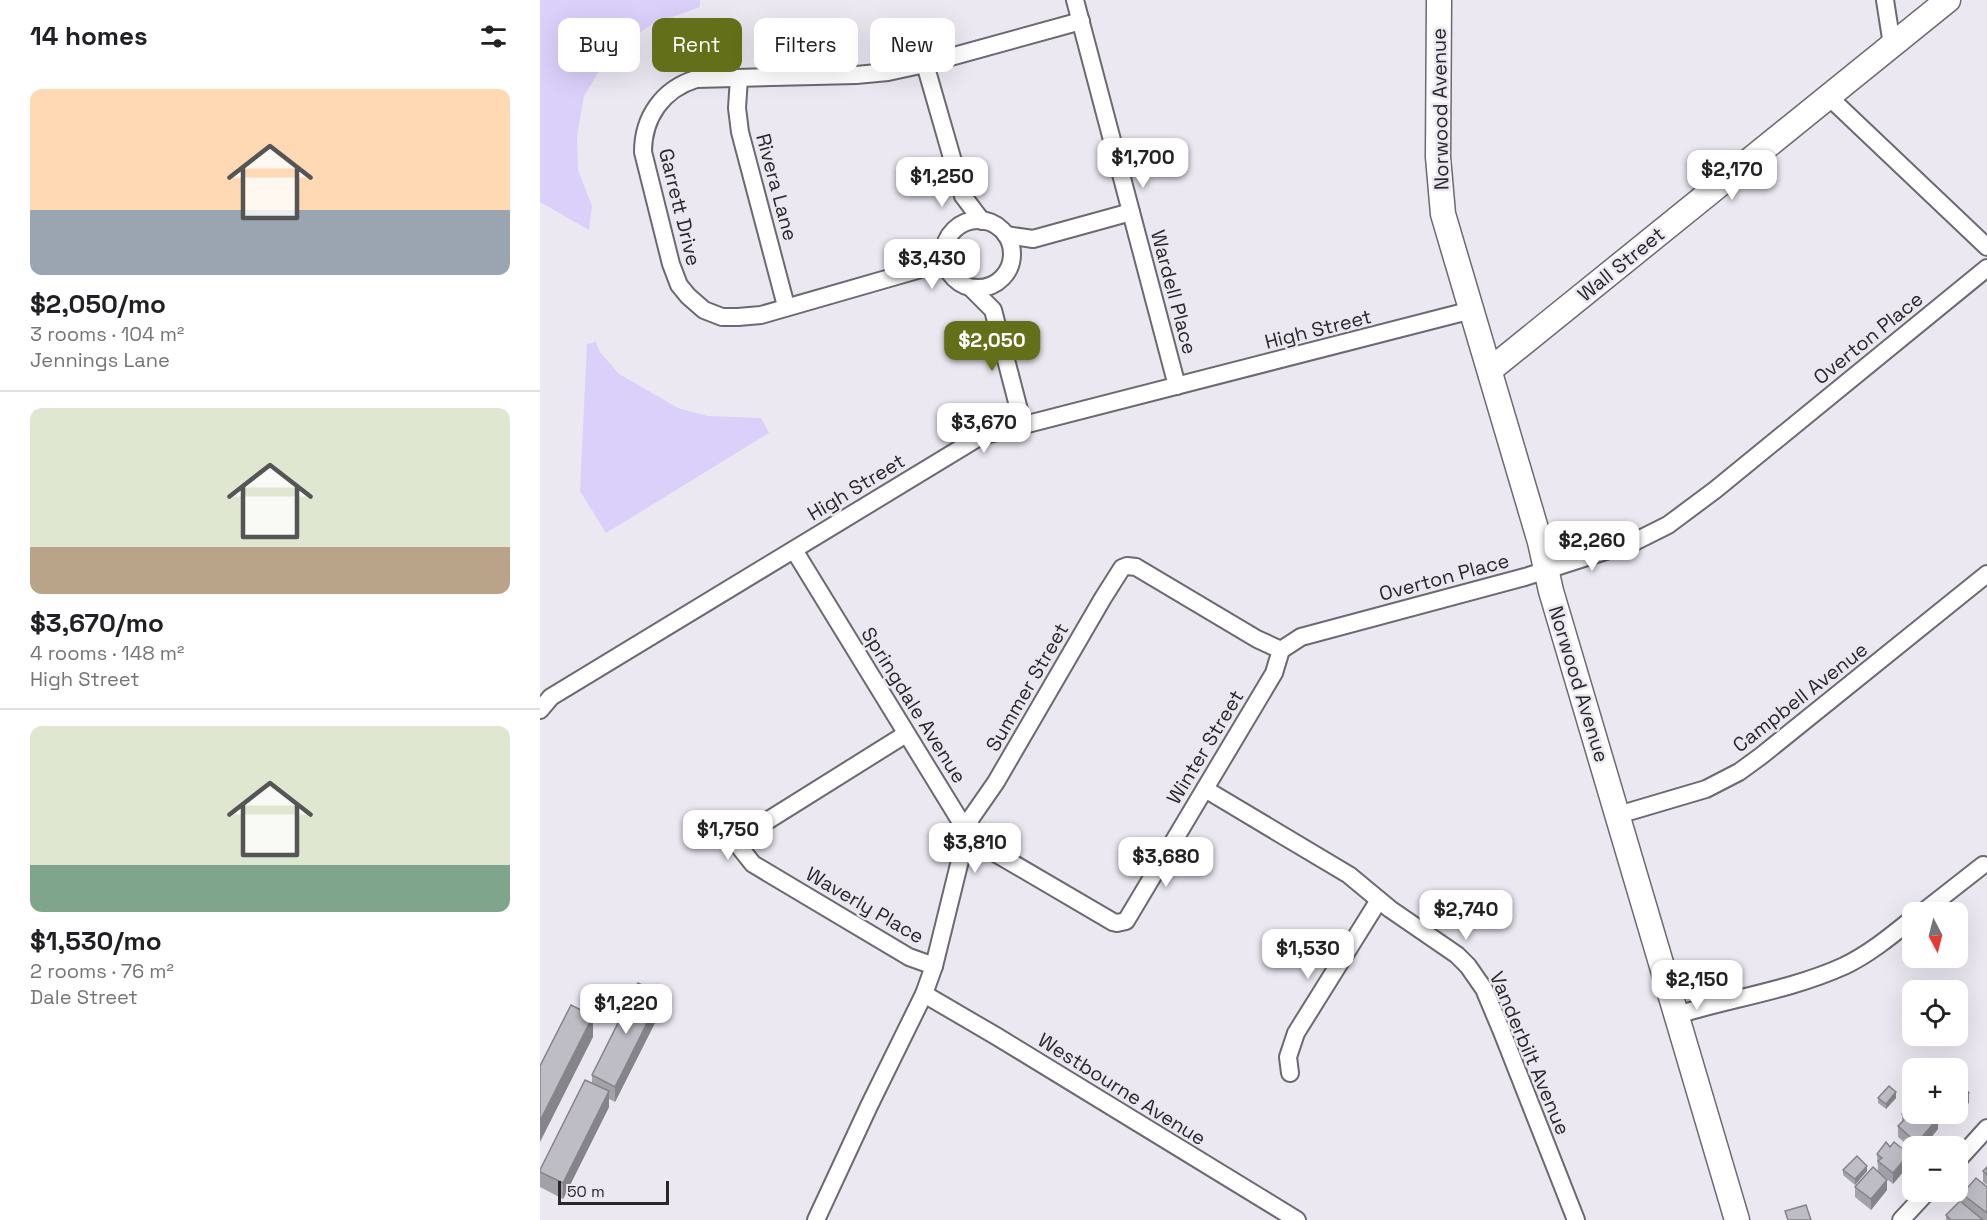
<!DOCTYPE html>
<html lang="en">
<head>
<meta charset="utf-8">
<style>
	body { margin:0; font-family:"Space Grotesk",sans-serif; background:#f6f6f6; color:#202124; height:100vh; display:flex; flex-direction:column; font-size:22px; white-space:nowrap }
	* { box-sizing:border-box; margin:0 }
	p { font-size:20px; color:#757577 }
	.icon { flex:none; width:33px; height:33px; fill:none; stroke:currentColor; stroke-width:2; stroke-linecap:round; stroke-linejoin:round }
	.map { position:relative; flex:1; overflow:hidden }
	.drawer { display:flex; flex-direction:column; background:#fff; width:540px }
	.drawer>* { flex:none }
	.banner { position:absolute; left:18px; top:18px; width:570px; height:54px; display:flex; gap:12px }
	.needle { width:39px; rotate:173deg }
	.tools { position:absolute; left:1362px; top:902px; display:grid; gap:12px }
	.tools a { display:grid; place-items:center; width:66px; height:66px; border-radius:12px; background:#fff; box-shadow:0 6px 24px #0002; font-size:30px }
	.scale { position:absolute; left:18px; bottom:15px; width:111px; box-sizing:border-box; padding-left:6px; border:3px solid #28272a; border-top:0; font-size:16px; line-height:21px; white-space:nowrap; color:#28272a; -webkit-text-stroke:4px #ebe8f2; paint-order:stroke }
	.price { position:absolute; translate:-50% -51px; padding:0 14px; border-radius:12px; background:#fff; color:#222; font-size:20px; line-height:39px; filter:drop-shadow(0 2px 3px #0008) }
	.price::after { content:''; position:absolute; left:50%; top:36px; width:18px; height:14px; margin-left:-9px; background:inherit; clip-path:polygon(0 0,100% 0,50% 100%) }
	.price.active { background:#646f19; color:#fff }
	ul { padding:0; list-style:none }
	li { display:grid; align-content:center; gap:12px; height:318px; padding:0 30px }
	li+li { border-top:2px solid #e0e0e0 }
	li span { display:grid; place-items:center; height:186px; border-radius:12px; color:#555 }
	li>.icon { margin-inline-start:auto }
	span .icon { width:108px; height:108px; fill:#fffc; stroke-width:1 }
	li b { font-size:26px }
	h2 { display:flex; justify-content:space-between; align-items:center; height:72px; padding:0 30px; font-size:26px }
	.chip { padding:0 21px; border-radius:12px; background:#fff; box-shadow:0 6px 24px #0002; font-size:21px; line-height:54px }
	.chip.active { background:#646f19; color:#fff }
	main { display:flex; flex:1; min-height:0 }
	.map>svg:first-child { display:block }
	.green { fill:#dbd0fa }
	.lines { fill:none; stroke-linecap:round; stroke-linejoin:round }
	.street-casing { stroke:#6b6971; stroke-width:20 }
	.secondary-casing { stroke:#6b6971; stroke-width:27 }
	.street { stroke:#fff; stroke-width:16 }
	.secondary { stroke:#fff; stroke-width:24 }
	.wall { fill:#a3a2a9 }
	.shaded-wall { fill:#85848a }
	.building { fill:#bebcc5; stroke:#85848a; stroke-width:1.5 }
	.labels { text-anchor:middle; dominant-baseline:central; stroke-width:5; stroke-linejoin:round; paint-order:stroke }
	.street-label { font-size:20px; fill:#28272a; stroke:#ebe8f2 }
</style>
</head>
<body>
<main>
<section class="drawer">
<h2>14 homes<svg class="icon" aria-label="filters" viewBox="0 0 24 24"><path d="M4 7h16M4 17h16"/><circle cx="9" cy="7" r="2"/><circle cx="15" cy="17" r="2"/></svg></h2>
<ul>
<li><span style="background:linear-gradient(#ffd9b3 65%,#9aa5b1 0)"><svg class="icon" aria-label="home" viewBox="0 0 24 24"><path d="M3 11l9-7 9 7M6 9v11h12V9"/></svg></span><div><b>$2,050/mo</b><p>3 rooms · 104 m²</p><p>Jennings Lane</p></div></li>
<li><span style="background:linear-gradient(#dfe7d0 75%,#b9a48a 0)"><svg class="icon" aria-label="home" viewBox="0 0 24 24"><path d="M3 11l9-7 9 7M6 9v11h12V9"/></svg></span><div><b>$3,670/mo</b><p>4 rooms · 148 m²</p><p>High Street</p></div></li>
<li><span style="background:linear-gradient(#dfe7d0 75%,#7fa58c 0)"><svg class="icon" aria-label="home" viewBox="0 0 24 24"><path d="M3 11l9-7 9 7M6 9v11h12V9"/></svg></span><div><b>$1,530/mo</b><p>2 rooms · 76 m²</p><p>Dale Street</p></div></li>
</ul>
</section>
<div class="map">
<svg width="1447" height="1220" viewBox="0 0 1447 1220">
	<rect width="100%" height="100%" fill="#ebe8f2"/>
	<g class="green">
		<path d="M 0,0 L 160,0 L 160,7 L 115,23 L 94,36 L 78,48 L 63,64 L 44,96 L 37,136 L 38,170 L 52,206 L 49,230 L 0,202 Z"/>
		<path d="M 56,342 L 60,352 L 79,374 L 138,408 L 167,416 L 221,418 L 229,433 L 66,533 L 40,491 L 47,344 Z"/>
	</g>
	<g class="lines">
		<defs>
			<g id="street">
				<path d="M 535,0 L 637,386"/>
				<path d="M 1345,0 L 1352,45"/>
				<path d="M 385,64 L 423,196 L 442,221"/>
				<path d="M 199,78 L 197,108 L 200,132 L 246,306"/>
				<path d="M 1289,97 L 1447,247"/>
				<circle cx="438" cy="254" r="34"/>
				<path d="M 466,235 L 493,239 L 591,212"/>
				<path d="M 404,249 L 381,269 L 221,315 L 198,317 L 182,317 L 164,310 L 148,296 L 139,285 L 131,264 L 103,152 C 103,117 123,89 156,79 L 316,75 L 348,72 L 385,64 L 541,21"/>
				<path d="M 431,288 L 453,310 L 483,425"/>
				<path d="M 254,550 L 427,832 L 394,966 L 384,994 L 329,1106 L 276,1220"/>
				<path d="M 741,650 L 734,673 L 586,921 L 577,923 L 573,922 L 433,840 L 427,832 L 431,818 L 456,782 L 563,598 L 582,568 L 587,566 L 596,567 L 717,639 L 741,650 L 761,637 L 985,577 L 1094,542 L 1128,525 L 1175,490 L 1447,268"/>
				<path d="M 0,710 L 11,697 L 441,436 L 932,310"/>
				<path d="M 366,734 L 211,831 L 203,838 L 201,849 L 213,864 L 369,957 L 394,966"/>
				<path d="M 665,789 L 809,875 L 850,909 L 917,955 L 928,966 L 944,989 L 962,1032 L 1036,1220"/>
				<path d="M 1078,815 L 1166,789 L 1199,772 L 1221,756 L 1447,574"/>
				<path d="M 1383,912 L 1443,865"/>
				<path d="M 384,994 L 456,1036 L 757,1220"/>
				<path d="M 1137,1015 C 1192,998 1251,990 1304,966 C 1329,954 1351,936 1372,919"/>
				<path d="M 750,1073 L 748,1057 L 756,1033 L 839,900"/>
				<path d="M 1418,1160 L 1447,1128"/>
				<path d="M 1361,1220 L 1388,1191"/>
			</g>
			<g id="secondary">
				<path d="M 899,0 L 898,157 L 903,214 L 1000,542 L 1011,591 L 1197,1220"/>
				<path d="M 950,370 L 1408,0"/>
			</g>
		</defs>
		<use href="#street" class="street-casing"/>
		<use href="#secondary" class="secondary-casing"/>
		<use href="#street" class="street"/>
		<use href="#secondary" class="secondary"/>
	</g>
	<g class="wall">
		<path d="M 121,1011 L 75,1102 L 69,1099 L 69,1107 L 23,1199 L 0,1187 L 0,1170 L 52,1083 L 52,1075 Z"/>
		<path d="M 1338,1098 L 1356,1098 L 1346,1109 L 1338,1103 Z"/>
		<path d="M 1429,1103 L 1413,1119 L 1407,1113 L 1418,1113 Z"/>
		<path d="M 1362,1114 L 1398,1129 L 1384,1146 L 1372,1146 L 1372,1149 L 1358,1137 L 1358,1126 L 1362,1122 Z"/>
		<path d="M 1337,1154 L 1369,1165 L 1353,1184 L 1338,1172 Z"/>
		<path d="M 1447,1167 L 1447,1185 L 1443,1182 L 1443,1171 Z"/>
		<path d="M 1303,1170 L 1327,1171 L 1315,1185 L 1303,1175 Z"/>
		<path d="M 1315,1187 L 1347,1190 L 1331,1210 L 1315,1197 Z"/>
		<path d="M 1447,1187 L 1447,1220 L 1406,1220 L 1406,1215 L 1422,1202 L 1422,1194 Z"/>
	</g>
	<g class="shaded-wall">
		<path d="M 121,995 L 121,1011 L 75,1102 L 75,1087 Z"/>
		<path d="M 53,1016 L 53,1037 L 0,1142 L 0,1121 Z"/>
		<path d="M 69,1091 L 69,1107 L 23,1199 L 23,1183 Z"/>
		<path d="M 1356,1092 L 1356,1098 L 1346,1109 L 1346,1104 Z"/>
		<path d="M 1429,1093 L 1429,1103 L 1413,1119 L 1413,1113 L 1418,1113 L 1418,1104 Z"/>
		<path d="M 1398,1118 L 1398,1129 L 1384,1146 L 1377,1146 L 1377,1143 Z"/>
		<path d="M 1369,1154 L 1369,1165 L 1353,1184 L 1353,1173 Z"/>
		<path d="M 1327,1166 L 1327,1171 L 1315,1185 L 1315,1179 Z"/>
		<path d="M 1347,1180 L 1347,1190 L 1331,1210 L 1331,1199 Z"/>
	</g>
	<g class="building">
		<path d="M 98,983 L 121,995 L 75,1087 L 52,1075 Z"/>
		<path d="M 31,1005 L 53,1016 L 0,1121 L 0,1066 Z"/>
		<path d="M 45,1080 L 69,1091 L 23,1183 L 0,1172 L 0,1170 Z"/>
		<path d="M 1418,1080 L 1429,1093 L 1418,1104 Z"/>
		<path d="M 1349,1086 L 1356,1092 L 1346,1104 L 1338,1098 Z"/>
		<path d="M 1369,1107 L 1372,1110 L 1372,1113 L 1393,1113 L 1398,1118 L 1377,1143 L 1358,1126 L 1366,1118 L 1362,1114 Z"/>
		<path d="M 1346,1142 L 1350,1147 L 1354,1142 L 1369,1154 L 1353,1173 L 1338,1161 L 1342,1158 L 1337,1154 Z"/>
		<path d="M 1317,1156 L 1327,1166 L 1315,1179 L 1303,1170 Z"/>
		<path d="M 1333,1167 L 1347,1180 L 1331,1199 L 1315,1187 Z"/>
		<path d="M 1447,1167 L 1447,1175 L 1443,1171 Z"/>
		<path d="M 1436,1178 L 1447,1187 L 1447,1213 L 1422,1194 Z"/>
		<path d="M 1420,1201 L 1443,1220 L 1411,1220 L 1406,1215 Z"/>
		<path d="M 1266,1205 L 1271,1220 L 1248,1220 L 1245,1211 Z"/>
	</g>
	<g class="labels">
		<g class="street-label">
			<text transform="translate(900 109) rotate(-91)">Norwood Avenue</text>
			<text transform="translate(237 187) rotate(75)">Rivera Lane</text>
			<text transform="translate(140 207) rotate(76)">Garrett Drive</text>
			<text transform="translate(1081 264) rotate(-39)">Wall Street</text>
			<text transform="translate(634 292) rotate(75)">Wardell Place</text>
			<text transform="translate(778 329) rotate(-14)">High Street</text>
			<text transform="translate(1328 338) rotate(-39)">Overton Place</text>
			<text transform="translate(316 487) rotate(-31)">High Street</text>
			<text transform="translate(904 577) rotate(-15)">Overton Place</text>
			<text transform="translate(1039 684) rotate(73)">Norwood Avenue</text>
			<text transform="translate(487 687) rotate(-60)">Summer Street</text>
			<text transform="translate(1260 697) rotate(-38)">Campbell Avenue</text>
			<text transform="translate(374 705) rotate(58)">Springdale Avenue</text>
			<text transform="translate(665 747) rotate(-59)">Winter Street</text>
			<text transform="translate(325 905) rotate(30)">Waverly Place</text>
			<text transform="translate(990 1053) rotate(67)">Vanderbilt Avenue</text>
			<text transform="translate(582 1089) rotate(32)">Westbourne Avenue</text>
		</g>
	</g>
</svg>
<div class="tools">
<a><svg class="needle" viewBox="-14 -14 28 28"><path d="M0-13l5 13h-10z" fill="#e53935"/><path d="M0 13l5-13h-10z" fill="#757577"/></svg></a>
<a><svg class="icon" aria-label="locate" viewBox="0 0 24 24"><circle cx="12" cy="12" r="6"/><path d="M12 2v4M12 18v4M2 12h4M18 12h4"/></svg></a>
<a>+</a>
<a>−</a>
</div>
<div class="scale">50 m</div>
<b class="price" style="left:603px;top:189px">$1,700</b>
<b class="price" style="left:1192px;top:201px">$2,170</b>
<b class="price" style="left:402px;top:208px">$1,250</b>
<b class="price" style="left:392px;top:290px">$3,430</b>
<b class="price active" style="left:452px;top:372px">$2,050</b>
<b class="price" style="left:444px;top:454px">$3,670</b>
<b class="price" style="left:1052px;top:572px">$2,260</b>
<b class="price" style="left:188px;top:861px">$1,750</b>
<b class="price" style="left:435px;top:874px">$3,810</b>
<b class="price" style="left:626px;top:888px">$3,680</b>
<b class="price" style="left:926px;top:941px">$2,740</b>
<b class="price" style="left:768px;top:980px">$1,530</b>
<b class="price" style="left:1157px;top:1011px">$2,150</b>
<b class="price" style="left:86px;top:1035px">$1,220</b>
<div class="banner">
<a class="chip">Buy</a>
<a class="chip active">Rent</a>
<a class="chip">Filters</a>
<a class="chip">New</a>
</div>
</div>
</main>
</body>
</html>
